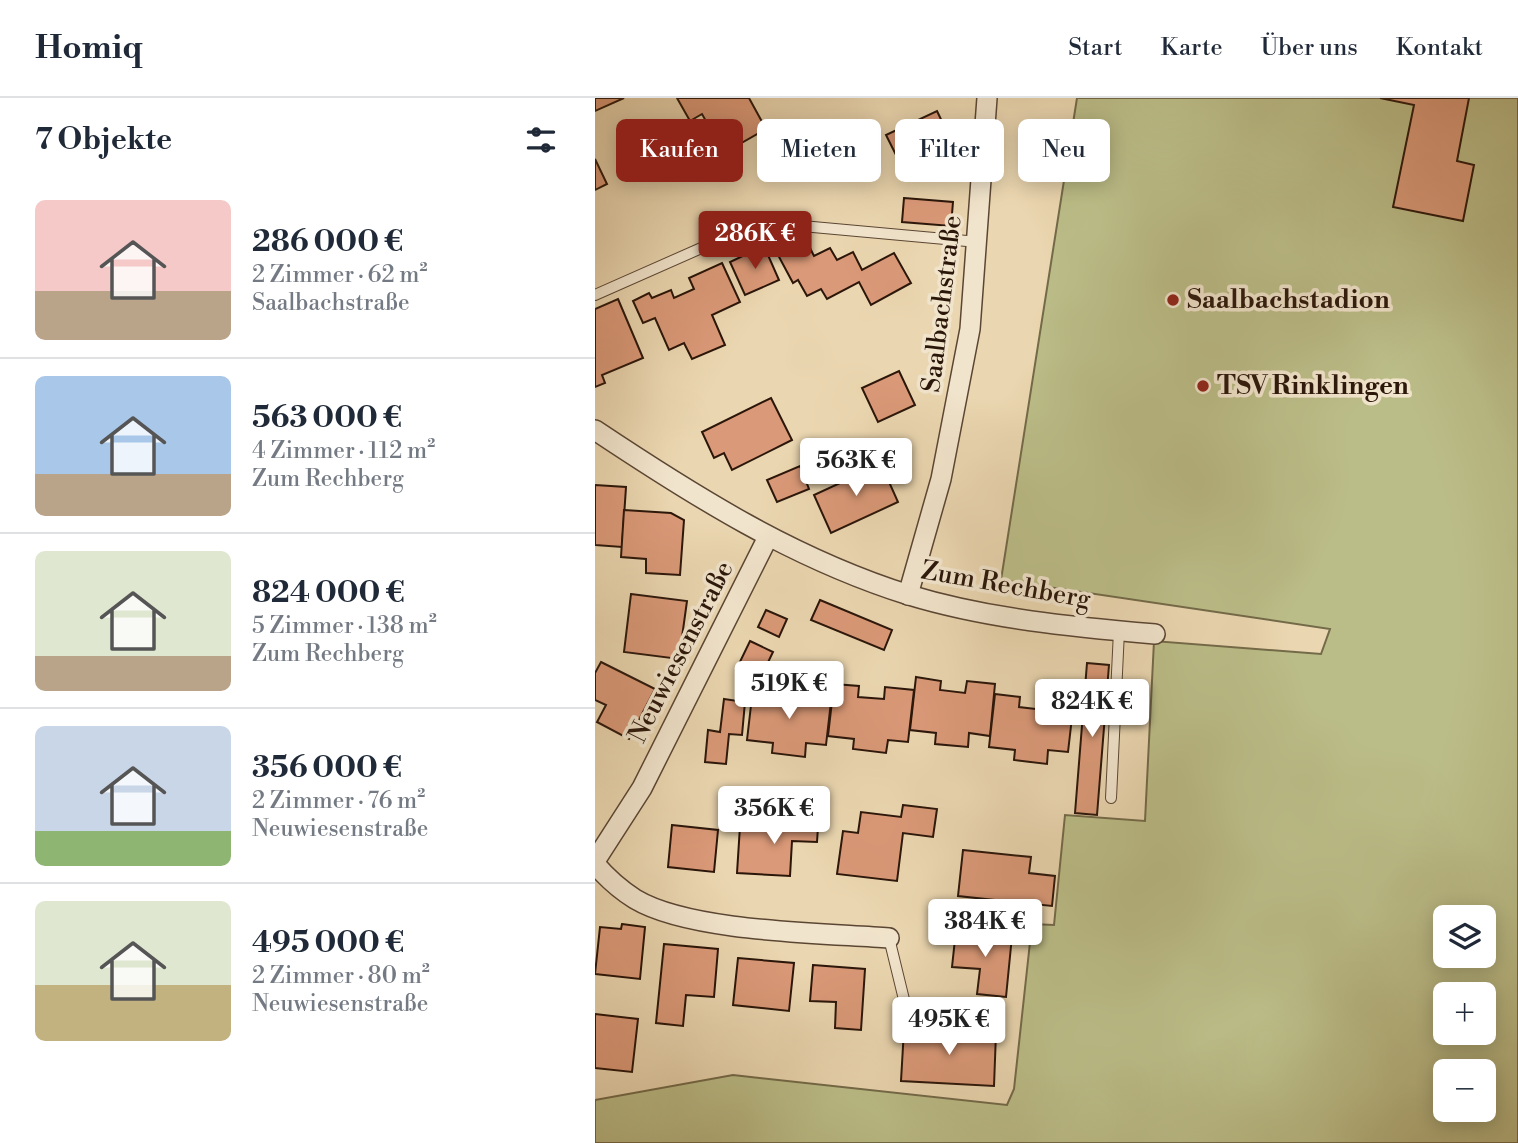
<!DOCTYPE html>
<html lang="de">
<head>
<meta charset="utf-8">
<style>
	body { margin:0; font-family:"Libre Bodoni",serif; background:#f6f6f7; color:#1f2937; height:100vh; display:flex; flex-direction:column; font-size:26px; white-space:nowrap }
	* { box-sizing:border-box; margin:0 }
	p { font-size:23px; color:#747a83 }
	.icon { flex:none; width:38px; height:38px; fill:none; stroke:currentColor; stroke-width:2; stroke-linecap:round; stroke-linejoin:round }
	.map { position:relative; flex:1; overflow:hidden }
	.sheet { display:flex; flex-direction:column; background:#fff; width:595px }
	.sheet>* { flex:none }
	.guide { position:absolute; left:21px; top:21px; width:665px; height:63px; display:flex; gap:14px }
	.tools { position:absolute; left:838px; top:807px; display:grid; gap:14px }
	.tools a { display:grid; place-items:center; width:63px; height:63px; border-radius:10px; background:#fff; box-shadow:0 4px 18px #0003; font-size:35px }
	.price { position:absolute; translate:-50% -60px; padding:0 16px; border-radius:7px; background:#fff; color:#222; font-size:23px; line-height:46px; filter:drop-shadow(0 2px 4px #0008) }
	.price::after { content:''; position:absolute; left:50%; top:42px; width:21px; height:16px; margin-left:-10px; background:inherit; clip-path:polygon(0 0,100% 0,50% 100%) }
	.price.on { background:#8f2418; color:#fff }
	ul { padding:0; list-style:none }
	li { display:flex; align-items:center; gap:21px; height:175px; padding:0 35px }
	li+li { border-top:2px solid #e0e1e3 }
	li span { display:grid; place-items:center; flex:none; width:196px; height:140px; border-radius:10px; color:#555 }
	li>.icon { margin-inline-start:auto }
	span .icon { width:84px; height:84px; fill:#fffc; stroke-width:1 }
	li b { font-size:30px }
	h2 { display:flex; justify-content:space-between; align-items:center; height:84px; padding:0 35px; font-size:30px }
	.tag { padding:0 24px; border-radius:10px; background:#fff; box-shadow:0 4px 18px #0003; font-size:24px; line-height:63px }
	.tag.on { background:#8f2418; color:#fff }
	header { display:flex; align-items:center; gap:42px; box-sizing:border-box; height:98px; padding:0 35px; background:#fff; border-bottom:2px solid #e0e1e3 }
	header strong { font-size:33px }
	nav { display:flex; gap:38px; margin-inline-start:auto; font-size:24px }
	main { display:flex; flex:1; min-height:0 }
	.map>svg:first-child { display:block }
	.green { fill:#bbbd88; stroke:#736a49; stroke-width:2; fill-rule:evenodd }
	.building { fill:#da9978; stroke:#2b160a; stroke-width:2 }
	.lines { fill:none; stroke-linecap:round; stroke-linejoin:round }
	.service-casing { stroke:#5b4634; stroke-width:12 }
	.minor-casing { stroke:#5b4634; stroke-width:22 }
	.service { stroke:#f1e4cc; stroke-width:10 }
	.minor { stroke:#f1e4cc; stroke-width:19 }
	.poi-dot { fill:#8f2418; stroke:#f1e4cc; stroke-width:2.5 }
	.labels { text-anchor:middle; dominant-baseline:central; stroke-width:7; stroke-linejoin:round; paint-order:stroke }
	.poi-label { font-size:26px; font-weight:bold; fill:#2b160a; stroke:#f1e4cc; text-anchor:start }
	.street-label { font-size:26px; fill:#2b160a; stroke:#f1e4cc }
</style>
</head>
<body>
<header>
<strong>Homiq</strong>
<nav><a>Start</a><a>Karte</a><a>Über uns</a><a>Kontakt</a></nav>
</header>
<main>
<section class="sheet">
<h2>7 Objekte<svg class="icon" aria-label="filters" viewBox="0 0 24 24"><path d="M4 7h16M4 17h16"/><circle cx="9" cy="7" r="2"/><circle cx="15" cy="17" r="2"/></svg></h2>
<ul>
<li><span style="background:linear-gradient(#f6c9c9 65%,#b9a48a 0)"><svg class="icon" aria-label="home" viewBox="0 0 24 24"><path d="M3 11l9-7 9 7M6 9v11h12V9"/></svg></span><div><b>286 000 €</b><p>2 Zimmer · 62 m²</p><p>Saalbachstraße</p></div></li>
<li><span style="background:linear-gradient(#a9c7e8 70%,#b9a48a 0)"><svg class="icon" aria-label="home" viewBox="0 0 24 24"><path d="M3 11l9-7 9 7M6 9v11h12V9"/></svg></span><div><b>563 000 €</b><p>4 Zimmer · 112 m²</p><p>Zum Rechberg</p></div></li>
<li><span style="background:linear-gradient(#dfe7d0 75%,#b9a48a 0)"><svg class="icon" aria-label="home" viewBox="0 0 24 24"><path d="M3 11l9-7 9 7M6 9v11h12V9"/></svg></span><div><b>824 000 €</b><p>5 Zimmer · 138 m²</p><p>Zum Rechberg</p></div></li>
<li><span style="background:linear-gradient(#c9d6e8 75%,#8fb573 0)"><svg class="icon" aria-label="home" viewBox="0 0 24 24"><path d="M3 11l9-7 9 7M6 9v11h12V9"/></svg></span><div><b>356 000 €</b><p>2 Zimmer · 76 m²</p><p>Neuwiesenstraße</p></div></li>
<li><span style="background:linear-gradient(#dfe7d0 60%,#c2b280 0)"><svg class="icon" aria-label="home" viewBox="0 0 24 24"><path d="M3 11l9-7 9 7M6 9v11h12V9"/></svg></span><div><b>495 000 €</b><p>2 Zimmer · 80 m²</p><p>Neuwiesenstraße</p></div></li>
</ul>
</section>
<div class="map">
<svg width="923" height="1045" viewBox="0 0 923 1045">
	<rect width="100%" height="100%" fill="#ead6b0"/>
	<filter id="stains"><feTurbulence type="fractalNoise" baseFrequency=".00286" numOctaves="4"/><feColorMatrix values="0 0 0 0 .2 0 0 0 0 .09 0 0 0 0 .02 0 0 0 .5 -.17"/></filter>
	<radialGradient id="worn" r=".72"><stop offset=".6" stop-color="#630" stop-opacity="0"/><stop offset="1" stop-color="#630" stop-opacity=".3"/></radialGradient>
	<path class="green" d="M 482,0 L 923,0 L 923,1045 L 0,1045 L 0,1002 L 138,977 L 412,1007 L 419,991 L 437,826 L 459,827 L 470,717 L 550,723 L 559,543 L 726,556 L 735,531 L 406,482 ZM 850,819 L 889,819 L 889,858 L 850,858 ZM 850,896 L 889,896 L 889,934 L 850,934 ZM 850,973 L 889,973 L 889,1012 L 850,1012 Z"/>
	<g class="building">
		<path d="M 0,0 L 29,0 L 0,13 Z"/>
		<path d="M 82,0 L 154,0 L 171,31 L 129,55 L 107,16 L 95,23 Z"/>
		<path d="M 785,0 L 874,0 L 862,63 L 879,67 L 868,123 L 798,109 L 819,7 Z"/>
		<path d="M 342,13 L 363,57 L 334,71 L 325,53 L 304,63 L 291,37 Z"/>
		<path d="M 0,61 L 12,86 L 0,92 Z"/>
		<path d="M 309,100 L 358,104 L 356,128 L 307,124 Z"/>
		<path d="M 211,142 L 219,158 L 235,150 L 242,162 L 258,154 L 267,172 L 299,155 L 316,185 L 276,207 L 264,184 L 232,201 L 226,191 L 212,198 L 203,182 L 198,185 L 183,157 Z"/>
		<path d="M 169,148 L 184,182 L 150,197 L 135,164 Z"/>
		<path d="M 127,165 L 145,204 L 117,217 L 130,247 L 97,261 L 89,245 L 74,252 L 60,220 L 48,225 L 38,203 L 54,195 L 57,200 L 76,192 L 79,200 L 99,191 L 94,180 Z"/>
		<path d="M 23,201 L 48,260 L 7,277 L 10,285 L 0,289 L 0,211 Z"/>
		<path d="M 304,273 L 320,307 L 283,324 L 267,290 Z"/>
		<path d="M 176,300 L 197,342 L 137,372 L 129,355 L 119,360 L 107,334 Z"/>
		<path d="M 286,366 L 303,404 L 236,435 L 219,397 Z"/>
		<path d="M 205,368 L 214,391 L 182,404 L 172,382 Z"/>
		<path d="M 0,387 L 31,389 L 27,449 L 0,447 Z"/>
		<path d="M 29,412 L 76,415 L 89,422 L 85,477 L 51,475 L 51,461 L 26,459 Z"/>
		<path d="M 36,496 L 92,503 L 84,561 L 29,554 Z"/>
		<path d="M 225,502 L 297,532 L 289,552 L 216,522 Z"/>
		<path d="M 171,512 L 192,521 L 184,539 L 163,529 Z"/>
		<path d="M 155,543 L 178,554 L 164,583 L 141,572 Z"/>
		<path d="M 6,564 L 60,591 L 34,641 L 2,624 L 11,607 L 0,602 L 0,575 Z"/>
		<path d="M 492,565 L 514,567 L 502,717 L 480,715 Z"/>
		<path d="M 321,579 L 346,583 L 345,592 L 370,595 L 372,583 L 400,586 L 395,638 L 374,635 L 373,649 L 340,646 L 341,635 L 315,632 Z"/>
		<path d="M 239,586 L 264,588 L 263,599 L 289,601 L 290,589 L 319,592 L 313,644 L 293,642 L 291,655 L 258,651 L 259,641 L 233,638 Z"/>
		<path d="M 158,590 L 183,592 L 182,602 L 207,605 L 209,592 L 237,595 L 231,647 L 211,645 L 210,659 L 177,655 L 178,645 L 152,642 Z"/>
		<path d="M 400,596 L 425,599 L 424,609 L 449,612 L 450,599 L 479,602 L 473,654 L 453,652 L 452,666 L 419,662 L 420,652 L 394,649 Z"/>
		<path d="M 129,601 L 150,604 L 147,637 L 134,636 L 131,666 L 110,664 L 113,632 L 125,634 Z"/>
		<path d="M 308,707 L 342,711 L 338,739 L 308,735 L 302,783 L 242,776 L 248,733 L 263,735 L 266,714 L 306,719 Z"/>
		<path d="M 202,712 L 224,714 L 222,744 L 197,743 L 195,778 L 142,775 L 145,728 L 200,732 Z"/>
		<path d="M 77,727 L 123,732 L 119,774 L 73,769 Z"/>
		<path d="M 368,752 L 436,759 L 434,775 L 460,778 L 457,808 L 363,798 Z"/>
		<path d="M 27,826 L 50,829 L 45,881 L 0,876 L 5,829 L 26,831 Z"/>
		<path d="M 361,832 L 417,838 L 411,899 L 382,896 L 385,871 L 357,869 Z"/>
		<path d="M 69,846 L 123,851 L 119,899 L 91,897 L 88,928 L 61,925 Z"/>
		<path d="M 143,860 L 199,865 L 194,913 L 138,907 Z"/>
		<path d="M 218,867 L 270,871 L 266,932 L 240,930 L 241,904 L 215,903 Z"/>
		<path d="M 0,916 L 43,921 L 37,974 L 0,970 Z"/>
		<path d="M 309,931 L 401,935 L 399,988 L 306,983 Z"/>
	</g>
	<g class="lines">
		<defs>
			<g id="service">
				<path d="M 0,197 L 138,136 L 174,125 L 383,144"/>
				<path d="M 516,700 L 524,533"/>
				<path d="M 294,840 L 313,918 L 378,924"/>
			</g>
			<g id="minor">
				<path d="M 0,332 C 99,398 199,461 314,497 C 393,521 478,529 560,536"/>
				<path d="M 313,497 L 346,381 L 375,231 L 392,0"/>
				<path d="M 0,763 L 47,690 L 173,439"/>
				<path d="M 0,766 C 12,780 24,791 40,801 C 95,834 227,835 294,840"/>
			</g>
		</defs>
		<use href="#service" class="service-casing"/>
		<use href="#minor" class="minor-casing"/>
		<use href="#service" class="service"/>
		<use href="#minor" class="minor"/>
	</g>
	<g class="poi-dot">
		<circle cx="578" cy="202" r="7"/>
		<circle cx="608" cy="288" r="7"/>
	</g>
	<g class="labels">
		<g class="poi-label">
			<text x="592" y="202">Saalbachstadion</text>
			<text x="622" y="288">TSV Rinklingen</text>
		</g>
		<g class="street-label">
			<text transform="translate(347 206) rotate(-83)">Saalbachstraße</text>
			<text transform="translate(411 487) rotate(10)">Zum Rechberg</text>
			<text transform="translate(86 554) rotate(-63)">Neuwiesenstraße</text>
		</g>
	</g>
	<rect width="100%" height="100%" filter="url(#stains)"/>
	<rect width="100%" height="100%" fill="url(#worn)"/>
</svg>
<div class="tools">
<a><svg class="icon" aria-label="layers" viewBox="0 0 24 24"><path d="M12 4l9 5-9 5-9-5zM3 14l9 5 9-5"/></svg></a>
<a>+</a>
<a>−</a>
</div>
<b class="price on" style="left:160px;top:173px">286K €</b>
<b class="price" style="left:261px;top:400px">563K €</b>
<b class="price" style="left:194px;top:623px">519K €</b>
<b class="price" style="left:497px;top:641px">824K €</b>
<b class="price" style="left:179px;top:748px">356K €</b>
<b class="price" style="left:390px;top:861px">384K €</b>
<b class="price" style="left:354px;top:959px">495K €</b>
<div class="guide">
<a class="tag on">Kaufen</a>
<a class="tag">Mieten</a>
<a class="tag">Filter</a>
<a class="tag">Neu</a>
</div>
</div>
</main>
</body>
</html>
